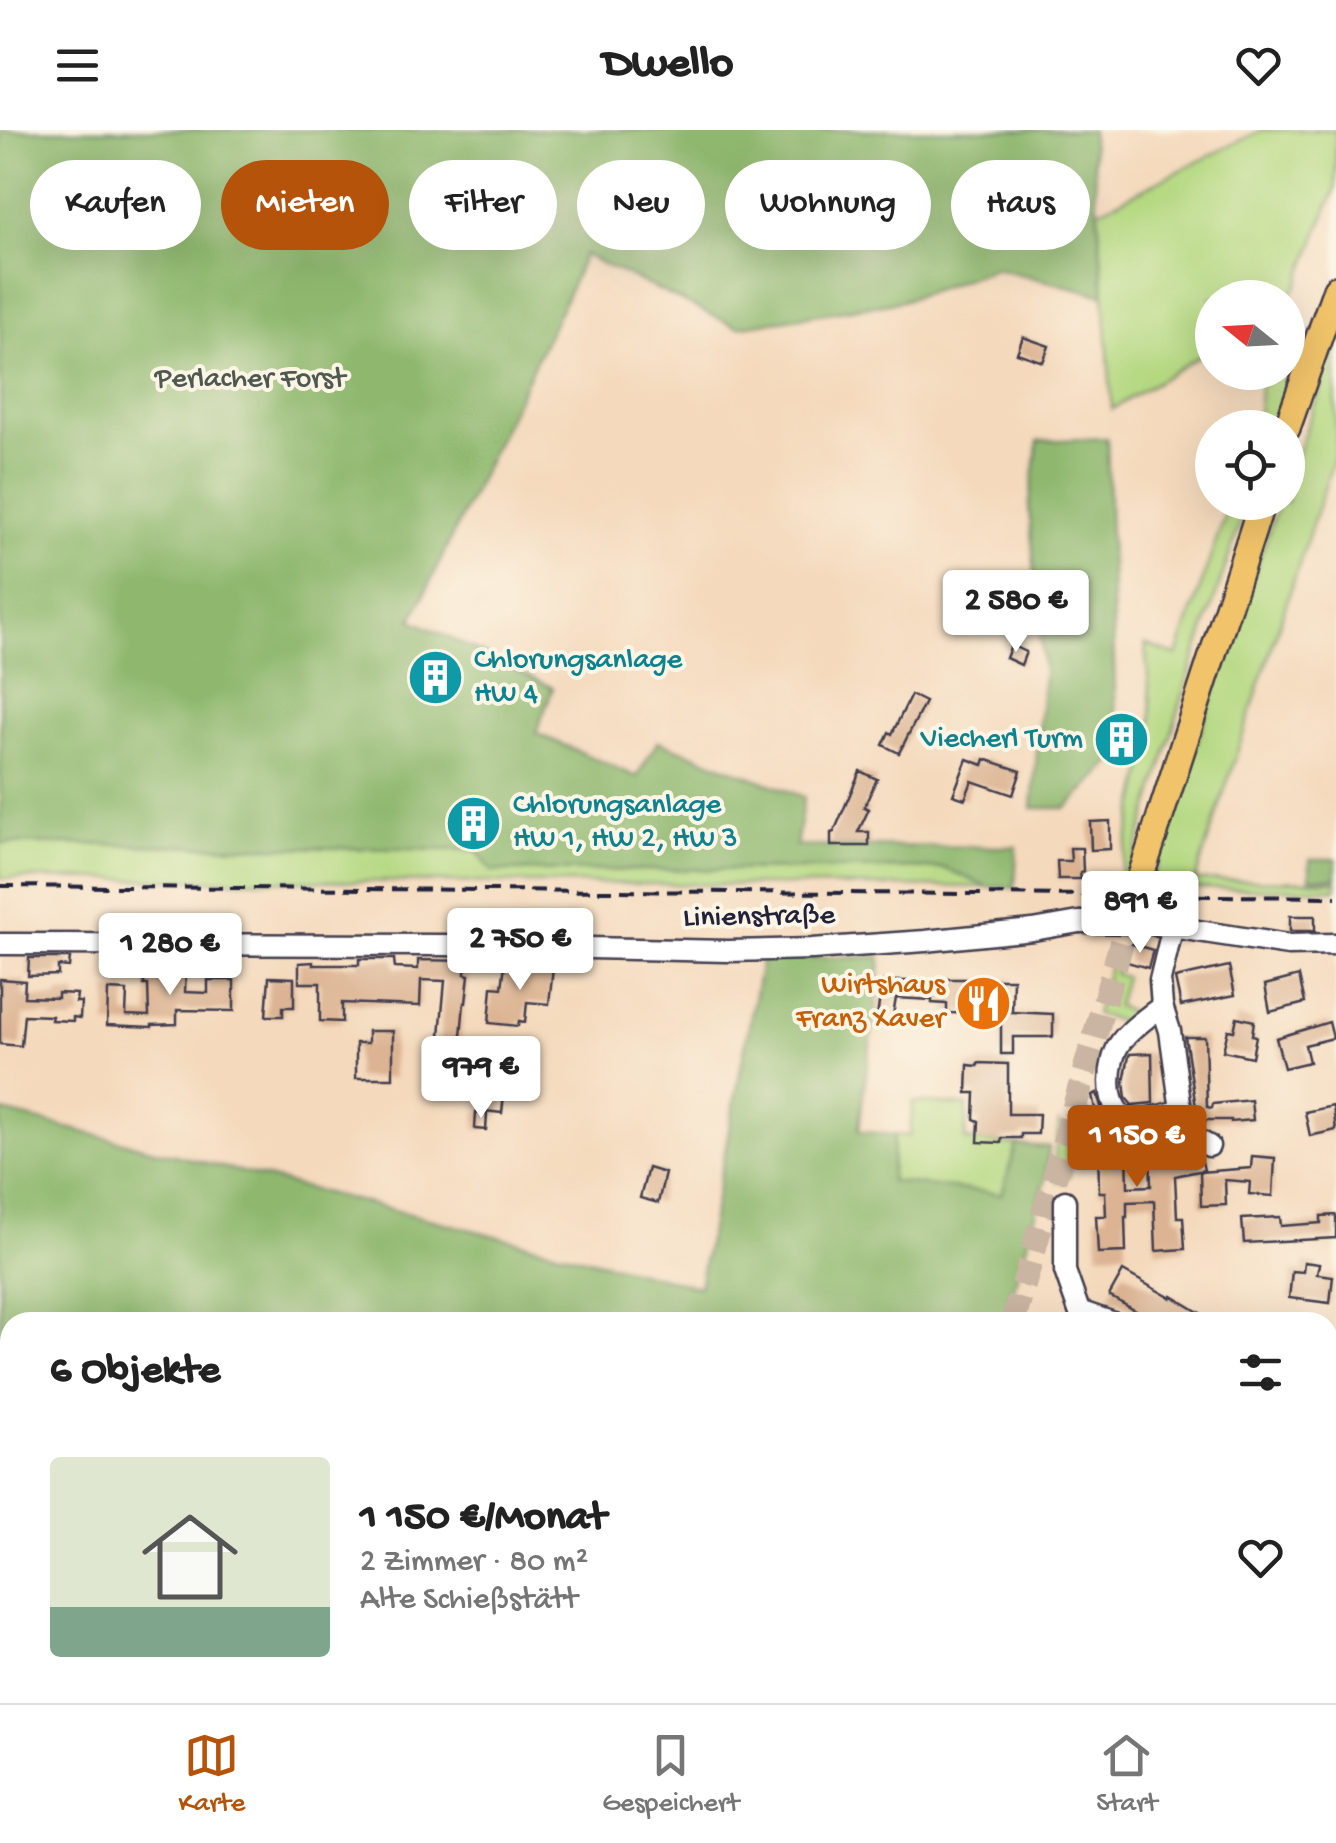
<!DOCTYPE html>
<html lang="de">
<head>
<meta charset="utf-8">
<style>
	body { margin:0; font-family:"Gochi Hand",sans-serif; background:#f2f2f2; color:#222; height:100vh; display:flex; flex-direction:column; font-size:38px; white-space:nowrap }
	* { box-sizing:border-box; margin:0 }
	p { font-size:32px; color:#767676 }
	.icon { flex:none; width:55px; height:55px; fill:none; stroke:currentColor; stroke-width:2; stroke-linecap:round; stroke-linejoin:round }
	.map { position:relative; flex:1; overflow:hidden }
	.details { position:absolute; left:0px; top:1182px; width:1338px; height:392px; display:flex; flex-direction:column; background:#fff; border-radius:30px 30px 0 0; box-shadow:0 10px 40px #0002 }
	.details>* { flex:none }
	.banner { position:absolute; left:30px; top:30px; width:1278px; height:90px; display:flex; gap:20px }
	.needle { width:65px; rotate:288deg }
	.fabs { position:absolute; left:1195px; top:150px; display:grid; gap:20px }
	.fabs a { display:grid; place-items:center; width:110px; height:110px; border-radius:50%; background:#fff; box-shadow:0 10px 40px #0002; font-size:50px }
	.price { position:absolute; translate:-50% -85px; padding:0 22px; border-radius:10px; background:#fff; color:#222; font-size:32px; line-height:65px; filter:drop-shadow(0 2px 5px #0008) }
	.price::after { content:''; position:absolute; left:50%; top:60px; width:30px; height:22px; margin-left:-15px; background:inherit; clip-path:polygon(0 0,100% 0,50% 100%) }
	.price.on { background:#b45309; color:#fff }
	ul { padding:0; list-style:none }
	li { display:flex; align-items:center; gap:30px; height:250px; padding:0 50px }
	li+li { border-top:2px solid #e0e0e0 }
	li span { display:grid; place-items:center; flex:none; width:280px; height:200px; border-radius:10px; color:#555 }
	li>.icon { margin-inline-start:auto }
	span .icon { width:120px; height:120px; fill:#fffc; stroke-width:1 }
	li b { font-size:42px }
	h2 { display:flex; justify-content:space-between; align-items:center; height:120px; padding:0 50px; font-size:42px }
	.tag { padding:0 35px; border-radius:45px; background:#fff; box-shadow:0 10px 40px #0002; font-size:35px; line-height:90px }
	.tag.on { background:#b45309; color:#fff }
	header { display:flex; justify-content:space-between; align-items:center; height:130px; padding:0 50px; background:#fff; font-size:45px; font-weight:800 }
	.dock { display:flex; justify-content:space-around; align-items:center; height:140px; border-top:2px solid #e0e0e0; background:#fff; font-size:28px; color:#767676 }
	.dock a { display:grid; justify-items:center; gap:5px }
	.dock .on { color:#b45309 }
	.map>svg:first-child { display:block }
	.green { fill:#b4d880; stroke:#6b7d5e; stroke-width:2.5 }
	.forest { fill:#8fb86e; stroke:#586d54; stroke-width:2.5 }
	.building { fill:#dcb493 }
	.lines { fill:none; stroke-linecap:round; stroke-linejoin:round }
	.major-tunnel { stroke:#cab4a2; stroke-width:25; stroke-dasharray:25 12; stroke-linecap:butt }
	.minor-casing { stroke:#423d4e; stroke-width:25 }
	.major-casing { stroke:#423d4e; stroke-width:30 }
	.minor { stroke:#fff; stroke-width:20 }
	.major { stroke:#f1c36a; stroke-width:25 }
	.rail { stroke:#22223b; stroke-width:4; stroke-dasharray:15 8; stroke-linecap:butt }
	.minor-bridge-casing { stroke:#423d4e; stroke-width:25; stroke-linecap:butt }
	.minor-bridge { stroke:#fff; stroke-width:20 }
	.labels { text-anchor:middle; dominant-baseline:central; stroke-width:8; stroke-linejoin:round; paint-order:stroke }
	.park-label { font-size:30px; fill:#4e5950; stroke:#fcf5e5 }
	.culture-label { font-size:30px; fill:#0d838f; stroke:#fcf5e5; text-anchor:start }
	.street-label { font-size:30px; fill:#22223b; stroke:#fcf5e5 }
	.food-label { font-size:30px; fill:#c56008; stroke:#fcf5e5; text-anchor:end }
</style>
</head>
<body>
<header><svg class="icon" aria-label="menu" viewBox="0 0 24 24"><path d="M4 6h16M4 12h16M4 18h16"/></svg>Dwello<svg class="icon" aria-label="heart" viewBox="0 0 24 24"><path d="M12 20l-8-8c-3-5 5-10 8-4 3-6 11-1 8 4z"/></svg></header>
<div class="map">
<svg width="1336" height="1573" viewBox="0 0 1336 1573">
	<rect width="100%" height="100%" fill="#fcf5e5"/>
	<filter id="ink" filterUnits="userSpaceOnUse"><feTurbulence type="fractalNoise" baseFrequency=".01" numOctaves="2"/><feDisplacementMap in="SourceGraphic" scale="20" xChannelSelector="R" yChannelSelector="G"/><feConvolveMatrix kernelMatrix="1 2 1 2 8 2 1 2 1" color-interpolation-filters="sRGB"/></filter>
	<filter id="wash" filterUnits="userSpaceOnUse"><feTurbulence type="fractalNoise" baseFrequency=".0048" numOctaves="4" result="noise"/><feDisplacementMap in="SourceGraphic" scale="40" xChannelSelector="R" yChannelSelector="G"/><feGaussianBlur stdDeviation="2.25" result="paint"/><feColorMatrix in="noise" values="0 0 0 0 0 0 0 0 0 0 0 0 0 0 0 0 0 1.4 0 .05"/><feComposite in="paint" operator="in"/></filter>
	<g filter="url(#wash)">
		<rect width="100%" height="100%" fill="#f4d9bc"/>
		<g class="green">
			<path d="M 1262,0 L 1336,0 L 1336,56 L 1298,155 L 1288,168 L 1212,168 L 1212,218 L 1112,279 L 1098,81 Z"/>
			<path d="M 1336,214 L 1336,322 L 1195,750 L 1336,751 L 1336,759 L 1149,758 L 1240,482 L 1279,373 L 1288,372 L 1288,350 Z"/>
			<path d="M 1291,242 L 1272,297 L 1255,297 L 1258,287 L 1261,243 Z"/>
			<path d="M 1229,373 L 1247,373 L 1192,536 L 1125,759 L 1117,759 L 1148,620 L 1152,588 L 1145,514 L 1177,526 Z"/>
			<path d="M 0,713 L 476,720 L 492,741 L 944,738 L 988,757 L 0,748 Z"/>
			<path d="M 1111,830 L 1118,832 L 1115,844 L 1125,847 L 1117,876 L 1129,881 L 1125,893 L 1095,884 Z"/>
			<path d="M 913,972 L 967,976 L 965,1010 L 1016,1015 L 1002,1064 L 890,1051 L 894,1005 L 910,1006 Z"/>
			<path d="M 1059,993 L 1077,1008 L 1078,1017 L 1073,1020 L 1070,1045 L 1064,1050 L 1058,1051 C 1052,1033 1057,1012 1059,993 Z"/>
		</g>
		<g class="forest">
			<path d="M 0,0 L 1091,0 L 1104,165 L 995,138 L 902,171 L 737,197 L 584,125 L 568,163 L 412,490 L 553,558 L 536,603 L 637,647 L 658,611 L 804,667 L 796,716 L 1017,717 L 1015,758 L 988,757 L 944,738 L 492,741 L 476,720 L 0,713 Z"/>
			<path d="M 1107,308 L 1117,627 L 1067,678 L 1032,678 L 1044,544 L 1029,379 L 1038,311 Z"/>
			<rect x="1310" y="729" width="26" height="19"/>
			<path d="M 881,827 C 877,885 864,943 859,1001 L 894,1005 L 890,1051 L 1002,1064 L 1016,1015 L 1049,1017 L 1046,1049 L 1004,1192 L 10,1192 L 10,1565 L 903,1565 L 901,1573 L 0,1573 L 0,981 L 699,1157 L 762,828 Z"/>
			<path d="M 1328,1439 L 1336,1443 L 1336,1573 L 936,1573 L 938,1565 L 1328,1565 Z"/>
		</g>
		<g id="blocks">
			<g class="building">
				<path d="M 487,90 L 505,98 L 499,112 L 480,104 Z"/>
				<path d="M 1023,207 L 1049,216 L 1043,232 L 1017,223 Z"/>
				<path d="M 1011,515 L 1026,522 L 1021,535 L 1006,528 Z"/>
				<path d="M 430,538 L 446,545 L 441,557 L 425,550 Z"/>
				<path d="M 911,565 L 925,572 L 899,623 L 883,615 L 889,602 L 892,604 Z"/>
				<path d="M 967,629 L 983,635 L 985,629 L 1021,641 L 1013,665 L 972,651 L 965,669 L 953,665 Z"/>
				<path d="M 860,641 L 877,649 L 864,677 L 869,679 L 858,702 L 869,702 L 869,716 L 831,716 L 831,703 L 834,702 Z"/>
				<rect x="462" y="688" width="23" height="11"/>
				<path d="M 1110,691 L 1110,719 L 1091,720 L 1090,692 Z"/>
				<path d="M 1070,718 L 1082,718 L 1083,741 L 1080,742 L 1081,749 L 1058,749 L 1057,731 L 1071,731 Z"/>
				<rect x="1290" y="786" width="25" height="15"/>
				<path d="M 1132,814 L 1153,820 L 1148,838 L 1127,832 Z"/>
				<path d="M 29,828 L 70,828 L 69,837 L 58,836 L 58,845 L 28,846 Z"/>
				<path d="M 359,829 L 394,829 L 395,838 L 418,839 L 418,830 L 466,831 L 465,844 L 469,845 L 466,873 L 464,873 L 456,961 L 435,959 L 445,851 L 421,850 L 420,876 L 342,873 L 342,892 L 320,891 L 320,853 L 299,853 L 299,833 L 313,832 L 313,835 L 359,835 Z"/>
				<path d="M 505,834 L 553,838 L 549,874 L 527,872 L 525,892 L 519,891 L 518,896 L 489,893 L 492,857 L 502,858 Z"/>
				<path d="M 145,835 L 186,835 L 185,862 L 208,863 L 208,850 L 234,850 L 234,881 L 177,880 L 177,894 L 152,895 L 152,897 L 107,895 L 108,860 L 127,861 L 126,885 L 149,886 L 148,855 L 144,855 Z"/>
				<path d="M 1229,836 L 1235,865 L 1181,876 L 1175,848 Z"/>
				<path d="M 1299,846 L 1305,873 L 1270,882 L 1265,855 Z"/>
				<path d="M 269,847 L 294,848 L 294,877 L 283,877 L 283,886 L 266,886 Z"/>
				<path d="M 0,849 L 25,851 L 24,867 L 58,868 L 58,863 L 77,864 L 76,872 L 81,872 L 80,888 L 73,887 L 73,891 L 51,890 L 52,886 L 24,885 L 21,916 L 0,914 Z"/>
				<path d="M 933,849 L 1013,849 L 1012,882 L 1053,884 L 1053,907 L 1013,907 L 1013,924 L 1001,924 L 1001,884 L 947,883 L 947,874 L 932,873 L 932,870 L 896,868 L 891,897 L 876,895 L 882,851 L 933,851 Z"/>
				<path d="M 1237,887 L 1254,891 L 1252,905 L 1256,906 L 1252,927 L 1223,921 L 1228,900 L 1234,901 Z"/>
				<path d="M 1329,892 L 1333,908 L 1305,915 L 1309,932 L 1284,938 L 1276,908 Z"/>
				<path d="M 368,901 L 393,901 L 393,948 L 356,948 L 356,913 L 368,913 Z"/>
				<path d="M 1185,907 L 1205,907 L 1207,977 L 1212,978 L 1213,974 L 1251,970 L 1253,990 L 1231,992 L 1231,990 L 1198,990 Z"/>
				<path d="M 492,918 L 507,920 L 506,929 L 519,930 L 515,966 L 504,964 L 502,983 L 485,981 L 487,962 L 485,962 Z"/>
				<path d="M 1152,923 L 1153,973 L 1132,975 L 1126,968 L 1124,952 L 1129,926 L 1130,924 Z"/>
				<path d="M 978,933 L 1008,934 L 1008,984 L 1039,984 L 1038,1004 L 1021,1004 L 1021,1008 L 1002,1008 L 1001,1013 L 978,1012 L 979,991 L 974,989 L 975,963 L 967,963 L 968,935 L 978,936 Z"/>
				<path d="M 1097,963 L 1102,980 L 1116,998 L 1117,1023 L 1127,1023 L 1128,1057 L 1151,1056 L 1150,1022 L 1174,1021 L 1175,1028 L 1195,1024 L 1201,1027 L 1204,1040 L 1175,1046 L 1177,1087 L 1183,1087 L 1185,1119 L 1156,1121 L 1154,1071 L 1127,1072 L 1127,1087 L 1125,1087 L 1126,1122 L 1098,1123 L 1096,1086 L 1106,1086 L 1105,1062 L 1099,1062 L 1098,1009 L 1089,1010 L 1088,993 L 1098,992 L 1092,965 Z"/>
				<path d="M 1333,976 L 1336,1000 L 1310,1006 L 1305,982 Z"/>
				<path d="M 476,982 L 487,983 L 486,1000 L 475,999 Z"/>
				<path d="M 1252,1026 L 1275,1028 L 1273,1066 L 1249,1064 L 1250,1052 L 1225,1050 L 1226,1075 L 1201,1076 L 1200,1042 L 1251,1038 Z"/>
				<path d="M 648,1038 L 665,1043 L 658,1073 L 640,1068 Z"/>
				<path d="M 1336,1085 L 1336,1108 L 1244,1113 L 1242,1089 L 1280,1087 L 1281,1096 L 1321,1093 L 1321,1086 Z"/>
				<path d="M 1304,1132 L 1319,1134 L 1317,1144 L 1333,1146 L 1330,1173 L 1289,1168 L 1292,1141 L 1303,1142 Z"/>
				<path d="M 1123,1141 L 1171,1168 L 1172,1166 L 1215,1192 L 1156,1192 L 1109,1166 Z"/>
			</g>
		</g>
	</g>
	<g filter="url(#ink)">
		<use href="#blocks" fill-opacity="0" stroke="#423d4e" stroke-width="2.5"/>
		<g class="lines">
			<path class="major-tunnel" d="M 1013,1192 L 1138,755"/>
			<defs>
				<g id="minor">
					<path d="M 1146,793 L 1288,815 L 1336,814"/>
					<path d="M 1173,796 L 1160,850 L 1162,876 L 1170,901 L 1181,980 L 1185,997 L 1198,1010 L 1209,1016"/>
					<path d="M 0,814 L 444,815 L 728,821 L 812,819 L 925,811 L 1033,800 L 1079,792"/>
					<path d="M 1162,876 C 1148,887 1130,899 1120,913 C 1108,930 1104,976 1125,987 C 1140,994 1166,984 1181,980"/>
					<path d="M 1065,1071 L 1065,1141 L 1079,1181 L 1111,1192"/>
					<path d="M 1328,1271 L 1336,1258"/>
					<path d="M 1328,1316 L 1336,1322"/>
				</g>
				<g id="major">
					<path d="M 1287,298 L 1336,159"/>
					<path d="M 1138,755 L 1262,372"/>
					<path d="M 917,1573 L 918,1565"/>
				</g>
			</defs>
			<use href="#minor" class="minor-casing"/>
			<use href="#major" class="major-casing"/>
			<use href="#minor" class="minor"/>
			<use href="#major" class="major"/>
			<path class="rail" d="M 0,756 L 1336,767"/>
			<defs>
				<path id="minor-bridge" d="M 1079,792 L 1146,793"/>
			</defs>
			<use href="#minor-bridge" class="minor-bridge-casing"/>
			<use href="#minor-bridge" class="minor-bridge"/>
		</g>
	</g>
	<defs>
		<symbol id="building-disc" viewBox="-11 -11 22 22"><circle r="9.5" fill="#0f9aa8" stroke="#fcf5e5"/><path d="M-4-6H4V6H1V3H-1V6H-4ZM-2.5-4.3h1.7v1.8h-1.7ZM.8-4.3h1.7v1.8H.8ZM-2.5-1h1.7V.8h-1.7ZM.8-1h1.7V.8H.8Z" fill="#fff"/></symbol>
		<symbol id="restaurant-disc" viewBox="-11 -11 22 22"><circle r="9.5" fill="#e8710a" stroke="#fcf5e5"/><path d="M-5-6h1v4h1v-4h1v4h1v-4h1v5L-1.5 .5V6h-2V.5L-5-1ZM5-6V6H3V1.5H1.5Q1.5-4 5-6Z" fill="#fff"/></symbol>
	</defs>
	<g fill-rule="evenodd">
		<use href="#building-disc" x="404" y="516" width="63" height="63"/>
		<use href="#building-disc" x="1090" y="578" width="63" height="63"/>
		<use href="#building-disc" x="442" y="662" width="63" height="63"/>
		<use href="#restaurant-disc" x="952" y="842" width="63" height="63"/>
	</g>
	<g class="labels">
		<g class="park-label">
			<text x="250" y="250">Perlacher Forst</text>
		</g>
		<g class="culture-label">
			<text x="474" y="531">Chlorungsanlage<tspan x="474" dy="34">HW 4</tspan></text>
			<text x="1083" y="610" text-anchor="end">Viecherl Turm</text>
			<text x="513" y="676">Chlorungsanlage<tspan x="513" dy="34">HW 1, HW 2, HW 3</tspan></text>
		</g>
		<g class="street-label">
			<text transform="translate(759 788) rotate(-1)">Linienstraße</text>
		</g>
		<g class="food-label">
			<text x="945" y="856">Wirtshaus<tspan x="945" dy="34">Franz Xaver</tspan></text>
		</g>
	</g>
</svg>
<div class="fabs">
<a><svg class="needle" viewBox="-14 -14 28 28"><path d="M0-13l5 13h-10z" fill="#e53935"/><path d="M0 13l5-13h-10z" fill="#767676"/></svg></a>
<a><svg class="icon" aria-label="locate" viewBox="0 0 24 24"><circle cx="12" cy="12" r="6"/><path d="M12 2v4M12 18v4M2 12h4M18 12h4"/></svg></a>
</div>
<b class="price" style="left:1016px;top:525px">2 580 €</b>
<b class="price" style="left:1140px;top:826px">891 €</b>
<b class="price" style="left:520px;top:863px">2 750 €</b>
<b class="price" style="left:170px;top:868px">1 280 €</b>
<b class="price" style="left:481px;top:991px">979 €</b>
<b class="price on" style="left:1137px;top:1060px">1 150 €</b>
<div class="banner">
<a class="tag">Kaufen</a>
<a class="tag on">Mieten</a>
<a class="tag">Filter</a>
<a class="tag">Neu</a>
<a class="tag">Wohnung</a>
<a class="tag">Haus</a>
</div>
<section class="details">
<h2>6 Objekte<svg class="icon" aria-label="filters" viewBox="0 0 24 24"><path d="M4 7h16M4 17h16"/><circle cx="9" cy="7" r="2"/><circle cx="15" cy="17" r="2"/></svg></h2>
<ul>
<li><span style="background:linear-gradient(#dfe7d0 75%,#7fa58c 0)"><svg class="icon" aria-label="home" viewBox="0 0 24 24"><path d="M3 11l9-7 9 7M6 9v11h12V9"/></svg></span><div><b>1 150 €/Monat</b><p>2 Zimmer · 80 m²</p><p>Alte Schießstätt</p></div><svg class="icon" aria-label="heart" viewBox="0 0 24 24"><path d="M12 20l-8-8c-3-5 5-10 8-4 3-6 11-1 8 4z"/></svg></li>
</ul>
</section>
</div>
<nav class="dock">
<a class="on"><svg class="icon" aria-label="map" viewBox="0 0 24 24"><path d="M3 6l6-2 6 2 6-2v14l-6 2-6-2-6 2zM9 4v14M15 6v14"/></svg>Karte</a>
<a><svg class="icon" aria-label="saved" viewBox="0 0 24 24"><path d="M7 4h10v16l-5-4-5 4z"/></svg>Gespeichert</a>
<a><svg class="icon" aria-label="home" viewBox="0 0 24 24"><path d="M3 11l9-7 9 7M6 9v11h12V9"/></svg>Start</a>
</nav>
</body>
</html>
